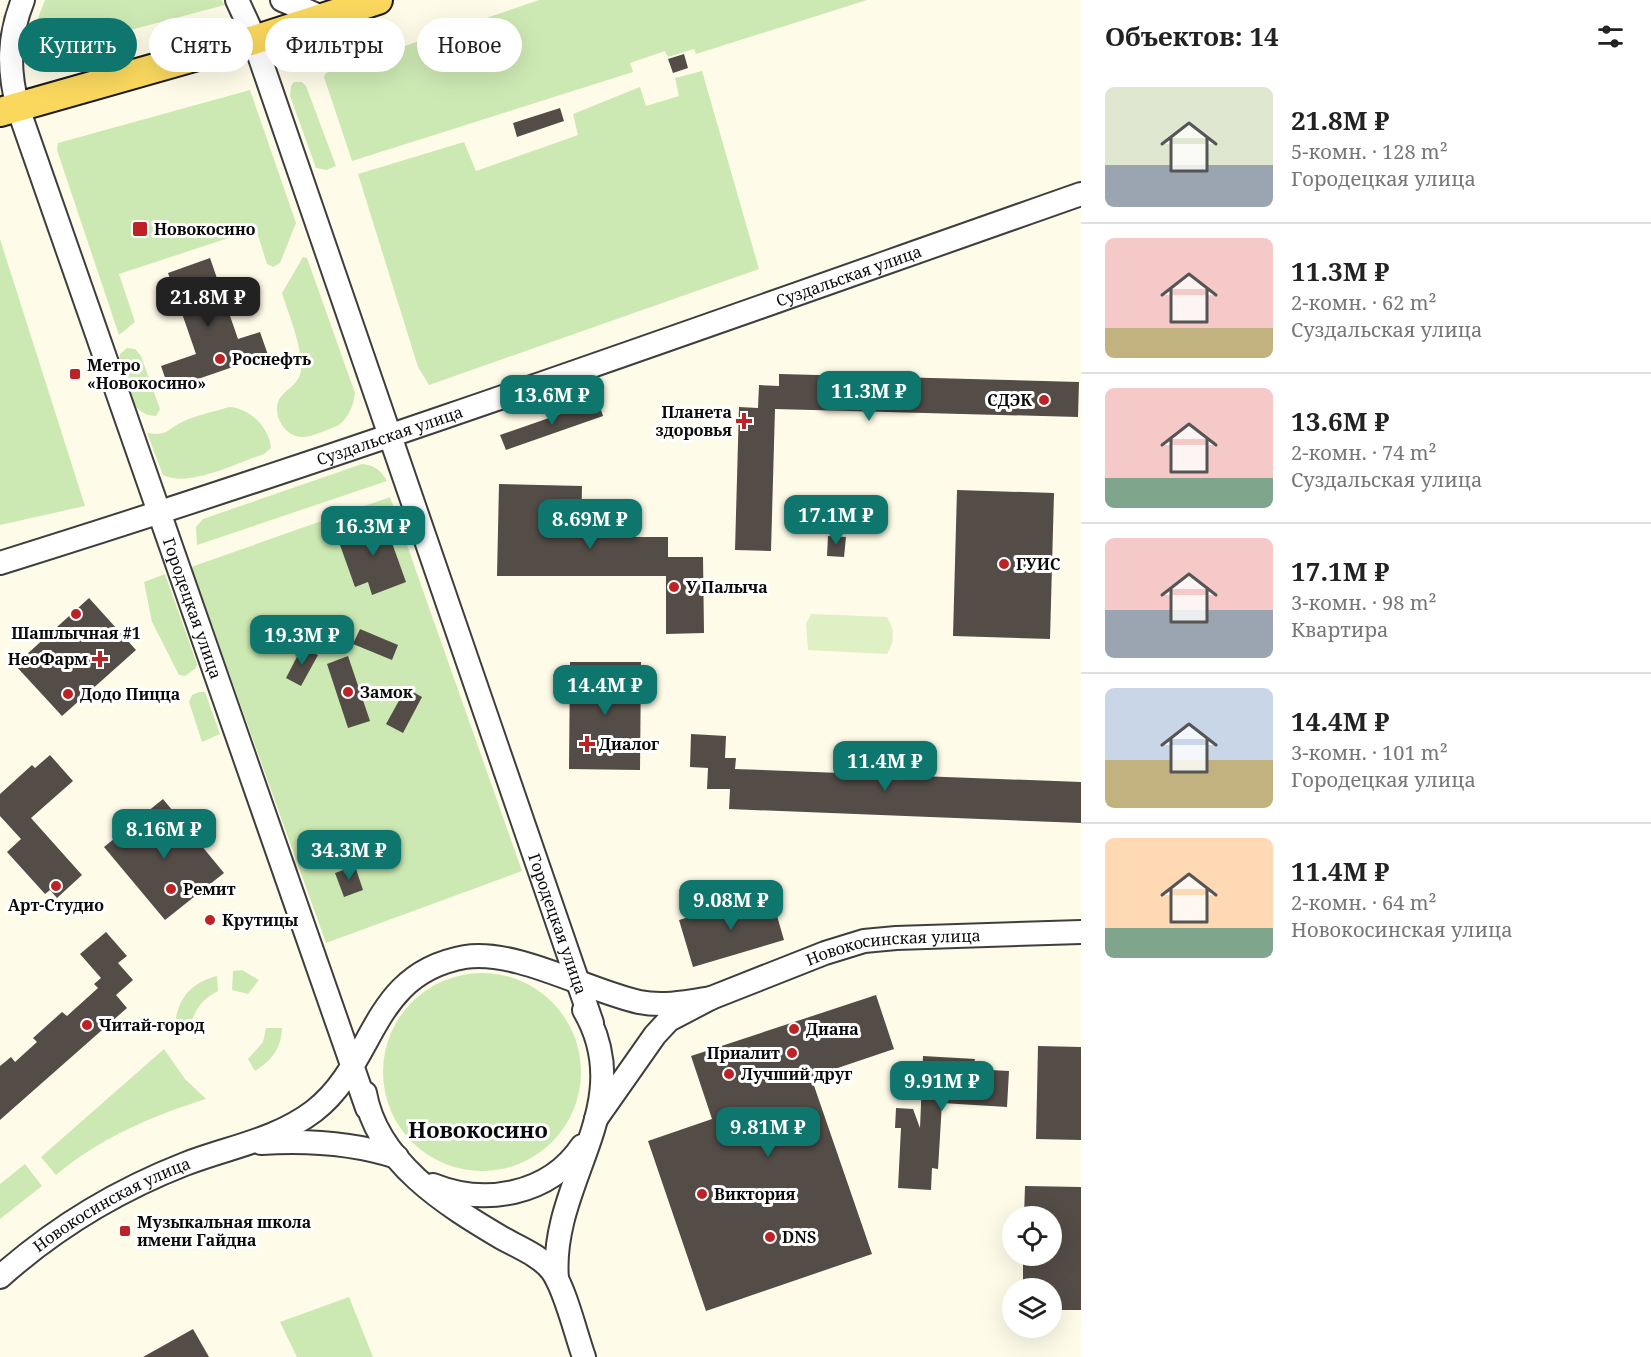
<!DOCTYPE html>
<html lang="ru">
<head>
<meta charset="utf-8">
<style>
	body { margin:0; font-family:"Noto Serif",serif; background:#f6f6f6; color:#222; height:100vh; display:flex; flex-direction:column; font-size:22px; white-space:nowrap }
	* { box-sizing:border-box; margin:0 }
	p { font-size:20px; color:#767676 }
	.icon { flex:none; width:33px; height:33px; fill:none; stroke:currentColor; stroke-width:2; stroke-linecap:round; stroke-linejoin:round }
	.map { position:relative; flex:1; overflow:hidden }
	.drawer { display:flex; flex-direction:column; background:#fff; width:570px }
	.drawer>* { flex:none }
	.guide { position:absolute; left:18px; top:18px; width:570px; height:54px; display:flex; gap:12px }
	.buttons { position:absolute; left:1002px; top:1206px; display:grid; gap:12px }
	.buttons a { display:grid; place-items:center; width:60px; height:60px; border-radius:50%; background:#fff; box-shadow:0 6px 24px #0002; font-size:30px }
	.price { position:absolute; translate:-50% -51px; padding:0 14px; border-radius:12px; background:#0f766e; color:#fff; font-size:20px; line-height:39px; filter:drop-shadow(0 2px 3px #0008) }
	.price::after { content:''; position:absolute; left:50%; top:36px; width:18px; height:14px; margin-left:-9px; background:inherit; clip-path:polygon(0 0,100% 0,50% 100%) }
	.price.current { background:#222; color:#fff }
	ul { padding:0; list-style:none }
	li { display:flex; align-items:center; gap:18px; height:150px; padding:0 24px }
	li+li { border-top:2px solid #e0e0e0 }
	li span { display:grid; place-items:center; flex:none; width:168px; height:120px; border-radius:9px; color:#555 }
	li>.icon { margin-inline-start:auto }
	span .icon { width:72px; height:72px; fill:#fffc; stroke-width:1 }
	li b { font-size:26px }
	h2 { display:flex; justify-content:space-between; align-items:center; height:72px; padding:0 24px; font-size:26px }
	.chip { padding:0 21px; border-radius:27px; background:#fff; box-shadow:0 6px 24px #0002; font-size:21px; line-height:54px }
	.chip.current { background:#0f766e; color:#fff }
	main { display:flex; flex:1; min-height:0 }
	.map>svg:first-child { display:block }
	.green { fill:#cde9b3 }
	.pitch { fill:#e0f0c5 }
	.building { fill:#534c47 }
	.lines { fill:none; stroke-linecap:round; stroke-linejoin:round }
	.minor-casing { stroke:#3e3e3e; stroke-width:26 }
	.major-casing { stroke:#1c1c1c; stroke-width:32 }
	.minor { stroke:#fff; stroke-width:22 }
	.major { stroke:#fad85e; stroke-width:28 }
	.poi-dot { fill:#bb2326; stroke:#fff; stroke-width:2 }
	.labels { text-anchor:middle; dominant-baseline:central; stroke-width:6; stroke-linejoin:round; paint-order:stroke }
	.poi-label { font-size:16px; font-weight:bold; fill:#0b0b0b; stroke:#fff; text-anchor:start }
	.street-label { font-size:16px; fill:#0b0b0b; stroke:#fff }
	.district-label { font-size:22px; font-weight:bold; fill:#0b0b0b; stroke:#fff }
</style>
</head>
<body>
<main>
<div class="map">
<svg width="1081" height="1357" viewBox="0 0 1081 1357">
	<rect width="100%" height="100%" fill="#fffbe9"/>
	<g class="green">
		<path d="M 45,0 L 221,0 L 225,5 L 28,57 L 31,37 Z"/>
		<path d="M 539,0 L 867,0 L 696,54 L 694,49 L 668,57 L 665,51 L 630,63 L 633,72 L 352,161 L 324,77 L 326,73 Z"/>
		<path d="M 702,71 L 759,269 L 429,385 L 418,367 L 358,174 L 464,142 L 476,171 L 578,135 L 573,114 L 640,87 L 646,106 L 679,96 L 675,78 Z"/>
		<path d="M 294,82 L 302,82 L 306,86 L 336,166 L 326,170 L 316,168 L 290,96 L 291,86 Z"/>
		<path d="M 250,90 L 296,223 L 280,263 L 273,267 L 267,264 L 256,229 L 119,274 L 135,322 L 119,335 L 57,150 L 58,143 Z"/>
		<path d="M 0,239 L 85,506 L 0,525 Z"/>
		<path d="M 303,257 L 307,258 L 355,393 C 354,405 347,422 335,427 C 326,430 314,436 304,437 C 286,439 270,414 280,398 C 287,388 300,384 301,369 C 302,345 289,316 282,293 Z"/>
		<path d="M 127,348 L 135,349 L 141,356 L 160,409 L 156,416 C 129,416 126,381 119,361 L 120,354 Z"/>
		<path d="M 229,407 C 249,408 269,426 271,448 L 264,454 C 237,463 189,488 163,475 L 147,433 C 170,436 165,430 182,422 C 196,415 214,412 229,407 Z"/>
		<path d="M 362,464 C 375,466 380,469 387,481 L 197,545 L 196,527 L 203,519 Z"/>
		<path d="M 390,497 L 522,871 L 326,943 L 191,567 Z"/>
		<path d="M 165,574 L 197,664 L 196,668 L 185,676 L 179,675 L 152,622 L 144,582 Z"/>
		<path d="M 199,692 L 205,692 L 220,734 L 202,742 L 189,702 L 192,695 Z"/>
		<path d="M 242,970 L 259,980 L 248,994 L 232,990 L 233,971 Z"/>
		<circle cx="482" cy="1072" r="99"/>
		<path d="M 217,976 L 218,991 C 203,999 197,1006 191,1023 L 175,1023 C 179,997 191,983 217,976 Z"/>
		<path d="M 266,1028 L 282,1028 C 281,1049 272,1060 255,1071 L 248,1059 L 263,1042 Z"/>
		<path d="M 164,1049 L 185,1079 L 206,1099 C 154,1115 98,1139 56,1175 L 41,1157 Z"/>
		<path d="M 25,1164 L 42,1186 L 0,1219 L 0,1184 Z"/>
		<path d="M 349,1297 L 373,1357 L 297,1357 L 280,1322 Z"/>
	</g>
	<path class="pitch" d="M 811,614 L 887,617 C 895,630 895,641 887,654 L 808,650 L 806,624 Z"/>
	<g class="building">
		<path d="M 684,54 L 688,68 L 673,73 L 668,59 Z"/>
		<path d="M 560,108 L 564,121 L 517,137 L 513,123 Z"/>
		<path d="M 210,258 L 238,339 L 260,332 L 268,355 L 169,389 L 161,366 L 196,354 L 168,273 Z"/>
		<path d="M 779,374 L 1079,382 L 1078,417 L 775,409 L 771,551 L 735,550 L 739,407 L 758,408 L 759,385 L 779,386 Z"/>
		<path d="M 598,401 L 603,416 L 506,450 L 500,435 Z"/>
		<path d="M 499,484 L 582,486 L 581,537 L 668,537 L 668,557 L 703,557 L 704,633 L 666,634 L 666,576 L 497,576 Z"/>
		<path d="M 957,490 L 1054,493 L 1050,639 L 953,636 Z"/>
		<path d="M 382,515 L 406,582 L 372,595 L 368,582 L 355,587 L 340,545 L 353,540 L 349,527 Z"/>
		<path d="M 828,536 L 846,537 L 844,557 L 827,556 Z"/>
		<path d="M 89,598 L 136,650 L 62,716 L 15,665 Z"/>
		<path d="M 360,629 L 398,645 L 392,660 L 353,644 Z"/>
		<path d="M 302,647 L 318,655 L 301,686 L 286,678 Z"/>
		<path d="M 348,656 L 370,721 L 348,728 L 327,664 Z"/>
		<path d="M 570,662 L 641,662 L 640,770 L 569,769 Z"/>
		<path d="M 406,688 L 422,697 L 403,733 L 386,724 Z"/>
		<path d="M 691,734 L 726,736 L 725,758 L 736,758 L 735,769 L 1081,782 L 1081,823 L 729,809 L 730,789 L 707,789 L 708,768 L 690,767 Z"/>
		<path d="M 50,755 L 73,781 L 31,818 L 82,875 L 57,898 L 50,890 L 45,894 L 7,852 L 21,839 L 0,816 L 0,794 L 32,765 L 35,768 Z"/>
		<path d="M 163,799 L 224,873 L 165,920 L 104,847 Z"/>
		<path d="M 355,866 L 363,890 L 344,897 L 335,873 Z"/>
		<path d="M 756,897 L 758,906 L 773,902 L 784,940 L 693,967 L 679,920 Z"/>
		<path d="M 106,932 L 127,956 L 118,963 L 133,980 L 116,995 L 127,1008 L 0,1120 L 0,1066 L 11,1057 L 15,1062 L 37,1042 L 33,1038 L 62,1012 L 67,1016 L 98,988 L 94,984 L 101,978 L 80,954 Z"/>
		<path d="M 876,995 L 894,1049 L 811,1077 L 872,1254 L 706,1311 L 648,1141 L 712,1119 L 691,1056 Z"/>
		<path d="M 1038,1046 L 1081,1047 L 1081,1140 L 1036,1139 Z"/>
		<path d="M 923,1056 L 975,1059 L 974,1064 L 990,1065 L 990,1070 L 1009,1071 L 1007,1107 L 942,1103 L 938,1169 L 932,1168 L 931,1190 L 898,1188 L 901,1128 L 895,1128 L 896,1108 L 913,1109 L 920,1128 Z"/>
		<path d="M 1025,1186 L 1081,1187 L 1081,1310 L 1052,1310 L 1052,1288 L 1023,1288 L 1023,1258 L 1052,1256 L 1052,1216 L 1024,1216 Z"/>
		<path d="M 193,1329 L 209,1357 L 143,1357 Z"/>
	</g>
	<g class="lines">
		<defs>
			<g id="minor">
				<path id="s1" d="M 23,0 C 8,37 8,70 18,108 L 367,1108"/>
				<path id="s2" d="M 237,0 L 249,26 L 592,1023"/>
				<path d="M 282,0 L 324,18"/>
				<path id="s3" d="M 0,563 C 363,450 722,320 1081,194"/>
				<path d="M 365,1093 C 377,1162 446,1205 502,1238 C 518,1247 541,1256 552,1271 C 565,1288 576,1335 584,1357"/>
				<path id="s4" d="M 596,1119 L 655,1035 L 669,1020 L 711,998 L 825,953 L 864,941 L 896,938 L 1081,932"/>
				<path d="M 261,1143 C 307,1140 354,1143 397,1157"/>
				<path d="M 433,1185 C 485,1206 549,1195 582,1146"/>
				<path id="s5" d="M 0,1277 C 55,1228 116,1191 185,1164 C 229,1147 276,1140 314,1111 C 377,1062 369,974 465,957 C 516,949 586,990 639,1002 C 663,1007 687,1002 711,998"/>
				<path d="M 557,1279 C 549,1181 640,1106 584,1010"/>
			</g>
			<path id="major" d="M 0,112 L 254,40 L 378,0"/>
		</defs>
		<use href="#minor" class="minor-casing"/>
		<use href="#major" class="major-casing"/>
		<use href="#minor" class="minor"/>
		<use href="#major" class="major"/>
	</g>
	<g class="poi-dot">
		<rect x="132" y="221" width="16" height="16" rx="3"/>
		<circle cx="220" cy="359" r="6"/>
		<rect x="69" y="368" width="12" height="12" rx="3"/>
		<circle cx="1044" cy="400" r="6"/>
		<path d="M741 412h6v6h6v6h-6v6h-6v-6h-6v-6h6z"/>
		<circle cx="1004" cy="564" r="6"/>
		<circle cx="674" cy="587" r="6"/>
		<circle cx="76" cy="614" r="6"/>
		<path d="M97 650h6v6h6v6h-6v6h-6v-6h-6v-6h6z"/>
		<circle cx="348" cy="692" r="6"/>
		<circle cx="68" cy="694" r="6"/>
		<path d="M584 735h6v6h6v6h-6v6h-6v-6h-6v-6h6z"/>
		<circle cx="56" cy="886" r="6"/>
		<circle cx="171" cy="889" r="6"/>
		<circle cx="210" cy="920" r="6"/>
		<circle cx="87" cy="1025" r="6"/>
		<circle cx="794" cy="1029" r="6"/>
		<circle cx="792" cy="1053" r="6"/>
		<circle cx="729" cy="1074" r="6"/>
		<circle cx="702" cy="1194" r="6"/>
		<rect x="119" y="1225" width="12" height="12" rx="3"/>
		<circle cx="770" cy="1237" r="6"/>
	</g>
	<g class="labels">
		<g class="poi-label">
			<text x="154" y="229">Новокосино</text>
			<text x="232" y="359">Роснефть</text>
			<text x="87" y="365">Метро<tspan x="87" dy="18">«Новокосино»</tspan></text>
			<text x="1032" y="400" text-anchor="end">СДЭК</text>
			<text x="732" y="412" text-anchor="end">Планета<tspan x="732" dy="18">здоровья</tspan></text>
			<text x="1016" y="564">ГУИС</text>
			<text x="686" y="587">У Палыча</text>
			<text x="76" y="633" text-anchor="middle">Шашлычная #1</text>
			<text x="88" y="659" text-anchor="end">НеоФарм</text>
			<text x="360" y="692">Замок</text>
			<text x="80" y="694">Додо Пицца</text>
			<text x="599" y="744">Диалог</text>
			<text x="183" y="889">Ремит</text>
			<text x="56" y="905" text-anchor="middle">Арт-Студио</text>
			<text x="222" y="920">Крутицы</text>
			<text x="99" y="1025">Читай-город</text>
			<text x="806" y="1029">Диана</text>
			<text x="780" y="1053" text-anchor="end">Приалит</text>
			<text x="741" y="1074">Лучший друг</text>
			<text x="714" y="1194">Виктория</text>
			<text x="137" y="1222">Музыкальная школа<tspan x="137" dy="18">имени Гайдна</tspan></text>
			<text x="782" y="1237">DNS</text>
		</g>
		<g class="street-label">
			<text stroke="none"><textPath href="#s3" startOffset="896">Суздальская улица</textPath></text>
			<text stroke="none"><textPath href="#s3" startOffset="410">Суздальская улица</textPath></text>
			<text stroke="none"><textPath href="#s1" startOffset="640">Городецкая улица</textPath></text>
			<text stroke="none"><textPath href="#s2" startOffset="978">Городецкая улица</textPath></text>
			<text stroke="none"><textPath href="#s4" startOffset="362">Новокосинская улица</textPath></text>
			<text stroke="none"><textPath href="#s5" startOffset="134">Новокосинская улица</textPath></text>
		</g>
		<g class="district-label">
			<text x="478" y="1129">Новокосино</text>
		</g>
	</g>
</svg>
<div class="buttons">
<a><svg class="icon" aria-label="locate" viewBox="0 0 24 24"><circle cx="12" cy="12" r="6"/><path d="M12 2v4M12 18v4M2 12h4M18 12h4"/></svg></a>
<a><svg class="icon" aria-label="layers" viewBox="0 0 24 24"><path d="M12 4l9 5-9 5-9-5zM3 14l9 5 9-5"/></svg></a>
</div>
<b class="price current" style="left:208px;top:328px">21.8M ₽</b>
<b class="price" style="left:869px;top:422px">11.3M ₽</b>
<b class="price" style="left:552px;top:426px">13.6M ₽</b>
<b class="price" style="left:836px;top:546px">17.1M ₽</b>
<b class="price" style="left:590px;top:550px">8.69M ₽</b>
<b class="price" style="left:373px;top:557px">16.3M ₽</b>
<b class="price" style="left:302px;top:666px">19.3M ₽</b>
<b class="price" style="left:605px;top:716px">14.4M ₽</b>
<b class="price" style="left:885px;top:792px">11.4M ₽</b>
<b class="price" style="left:164px;top:860px">8.16M ₽</b>
<b class="price" style="left:349px;top:881px">34.3M ₽</b>
<b class="price" style="left:731px;top:931px">9.08M ₽</b>
<b class="price" style="left:942px;top:1112px">9.91M ₽</b>
<b class="price" style="left:768px;top:1158px">9.81M ₽</b>
<div class="guide">
<a class="chip current">Купить</a>
<a class="chip">Снять</a>
<a class="chip">Фильтры</a>
<a class="chip">Новое</a>
</div>
</div>
<section class="drawer">
<h2>Объектов: 14<svg class="icon" aria-label="filters" viewBox="0 0 24 24"><path d="M4 7h16M4 17h16"/><circle cx="9" cy="7" r="2"/><circle cx="15" cy="17" r="2"/></svg></h2>
<ul>
<li><span style="background:linear-gradient(#dfe7d0 65%,#9aa5b1 0)"><svg class="icon" aria-label="home" viewBox="0 0 24 24"><path d="M3 11l9-7 9 7M6 9v11h12V9"/></svg></span><div><b>21.8M ₽</b><p>5-комн. · 128 m²</p><p>Городецкая улица</p></div></li>
<li><span style="background:linear-gradient(#f6c9c9 75%,#c2b280 0)"><svg class="icon" aria-label="home" viewBox="0 0 24 24"><path d="M3 11l9-7 9 7M6 9v11h12V9"/></svg></span><div><b>11.3M ₽</b><p>2-комн. · 62 m²</p><p>Суздальская улица</p></div></li>
<li><span style="background:linear-gradient(#f6c9c9 75%,#7fa58c 0)"><svg class="icon" aria-label="home" viewBox="0 0 24 24"><path d="M3 11l9-7 9 7M6 9v11h12V9"/></svg></span><div><b>13.6M ₽</b><p>2-комн. · 74 m²</p><p>Суздальская улица</p></div></li>
<li><span style="background:linear-gradient(#f6c9c9 60%,#9aa5b1 0)"><svg class="icon" aria-label="home" viewBox="0 0 24 24"><path d="M3 11l9-7 9 7M6 9v11h12V9"/></svg></span><div><b>17.1M ₽</b><p>3-комн. · 98 m²</p><p>Квартира</p></div></li>
<li><span style="background:linear-gradient(#c9d6e8 60%,#c2b280 0)"><svg class="icon" aria-label="home" viewBox="0 0 24 24"><path d="M3 11l9-7 9 7M6 9v11h12V9"/></svg></span><div><b>14.4M ₽</b><p>3-комн. · 101 m²</p><p>Городецкая улица</p></div></li>
<li><span style="background:linear-gradient(#ffd9b3 75%,#7fa58c 0)"><svg class="icon" aria-label="home" viewBox="0 0 24 24"><path d="M3 11l9-7 9 7M6 9v11h12V9"/></svg></span><div><b>11.4M ₽</b><p>2-комн. · 64 m²</p><p>Новокосинская улица</p></div></li>
</ul>
</section>
</main>
</body>
</html>
